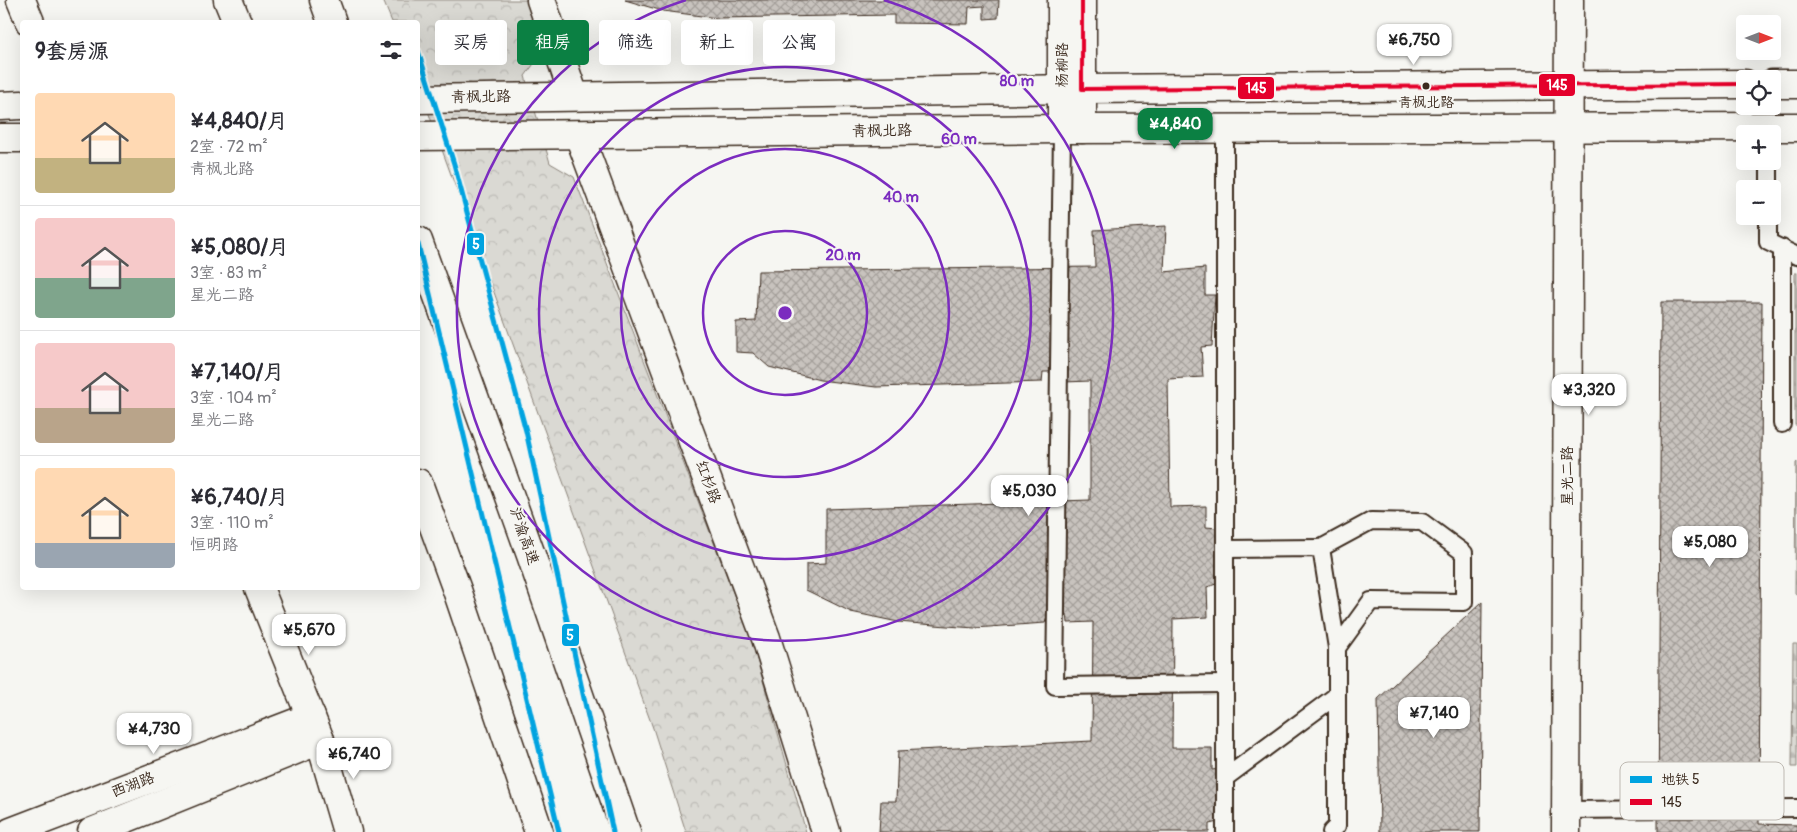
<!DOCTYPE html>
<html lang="zh">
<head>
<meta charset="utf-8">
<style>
	body { margin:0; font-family:Pangolin,"LXGW WenKai TC",sans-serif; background:#f7f7f7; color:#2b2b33; height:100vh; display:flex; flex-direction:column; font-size:19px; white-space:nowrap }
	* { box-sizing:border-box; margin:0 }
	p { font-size:16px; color:#7c7c81 }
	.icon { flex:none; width:28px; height:28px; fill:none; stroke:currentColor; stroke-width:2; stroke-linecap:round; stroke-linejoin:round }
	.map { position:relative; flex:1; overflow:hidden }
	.sheet { position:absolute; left:20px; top:20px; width:400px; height:570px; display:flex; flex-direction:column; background:#fff; border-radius:5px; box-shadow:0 5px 20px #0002 }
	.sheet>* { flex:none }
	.guide { position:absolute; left:435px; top:20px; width:475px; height:45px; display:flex; gap:10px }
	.needle { width:32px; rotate:90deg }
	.fabs { position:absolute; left:1736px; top:15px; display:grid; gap:10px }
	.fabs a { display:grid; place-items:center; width:45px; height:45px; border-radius:5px; background:#fff; box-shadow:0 5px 20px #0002; font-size:25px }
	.price { position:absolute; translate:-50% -42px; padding:0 11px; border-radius:10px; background:#fff; color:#222; font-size:16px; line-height:32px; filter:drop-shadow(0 1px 2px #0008) }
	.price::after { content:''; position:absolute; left:50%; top:30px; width:15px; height:11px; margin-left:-8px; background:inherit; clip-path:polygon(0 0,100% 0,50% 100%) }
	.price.selected { background:#0b8043; color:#fff }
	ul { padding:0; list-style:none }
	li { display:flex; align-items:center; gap:15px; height:125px; padding:0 15px }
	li+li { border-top:1px solid #e1e1e2 }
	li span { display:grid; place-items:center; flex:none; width:140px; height:100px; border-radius:5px; color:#555 }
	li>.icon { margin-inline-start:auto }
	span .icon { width:60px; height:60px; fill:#fffc; stroke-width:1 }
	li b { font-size:21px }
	h2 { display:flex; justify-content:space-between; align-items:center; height:60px; padding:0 15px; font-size:21px }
	.tag { padding:0 18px; border-radius:5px; background:#fff; box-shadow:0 5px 20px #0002; font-size:18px; line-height:45px }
	.tag.selected { background:#0b8043; color:#fff }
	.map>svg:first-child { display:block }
	.forest { fill:url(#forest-firs); stroke:#8a8278 }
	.park { fill:url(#park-crowns); stroke:#8a8278 }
	.building { fill:url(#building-cross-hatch); stroke:#3b2a1e }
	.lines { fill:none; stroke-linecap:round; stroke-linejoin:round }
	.lane-casing { stroke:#3b2a1e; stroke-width:20 }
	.secondary-casing { stroke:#3b2a1e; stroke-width:31 }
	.highway-casing { stroke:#3b2a1e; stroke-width:31 }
	.lane { stroke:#f6f6f2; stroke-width:16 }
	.secondary { stroke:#f6f6f2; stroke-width:28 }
	.highway { stroke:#f6f6f2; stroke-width:28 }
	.bus-1-casing { stroke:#f6f6f2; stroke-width:8 }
	.bus-1 { stroke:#e4002b; stroke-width:4 }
	.metro-1-casing { stroke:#f6f6f2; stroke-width:9 }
	.metro-1 { stroke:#00a3e0; stroke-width:5 }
	.ring { fill:none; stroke:#7b2cbf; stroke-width:2.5 }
	.bus-dot { fill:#3b2a1e; stroke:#f6f6f2; stroke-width:2 }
	.labels { text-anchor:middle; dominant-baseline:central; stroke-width:4.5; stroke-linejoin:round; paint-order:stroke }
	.bus-label { font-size:14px; fill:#3b2a1e; stroke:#f6f6f2 }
	.street-label { font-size:15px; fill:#3b2a1e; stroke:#f6f6f2 }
	.key { fill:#f6f6f2; stroke:#beb9b2; stroke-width:1 }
	.key-label { font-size:14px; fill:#3b2a1e }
	.centre { fill:#7b2cbf; stroke:#f6f6f2; stroke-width:2.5 }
	.ring-label { font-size:15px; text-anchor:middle; font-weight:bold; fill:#7b2cbf; stroke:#f6f6f2; stroke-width:4.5; stroke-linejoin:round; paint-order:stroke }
	.line-badge { stroke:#f6f6f2; stroke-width:2 }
	.badge-label { font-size:14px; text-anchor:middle; font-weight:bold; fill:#fff }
</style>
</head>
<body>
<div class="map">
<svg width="1797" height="832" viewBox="0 0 1797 832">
	<defs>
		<pattern id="forest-firs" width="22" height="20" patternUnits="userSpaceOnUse" patternTransform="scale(1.25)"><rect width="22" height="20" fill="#dad9d3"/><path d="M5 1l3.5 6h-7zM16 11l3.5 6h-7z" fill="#bcbab5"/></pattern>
		<pattern id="park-crowns" width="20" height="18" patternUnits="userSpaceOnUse" patternTransform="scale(1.25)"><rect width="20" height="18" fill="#dad9d3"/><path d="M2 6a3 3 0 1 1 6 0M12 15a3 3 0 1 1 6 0" fill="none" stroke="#bcbab5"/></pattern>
		<pattern id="building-cross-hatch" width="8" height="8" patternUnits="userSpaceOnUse" patternTransform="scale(1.25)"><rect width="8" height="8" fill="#c8c3be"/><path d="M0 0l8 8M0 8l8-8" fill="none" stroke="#a49f9a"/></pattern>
	</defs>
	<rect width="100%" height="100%" fill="#f6f6f2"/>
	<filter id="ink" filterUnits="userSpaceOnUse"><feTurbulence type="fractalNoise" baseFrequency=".02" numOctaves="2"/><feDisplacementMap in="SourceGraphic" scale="10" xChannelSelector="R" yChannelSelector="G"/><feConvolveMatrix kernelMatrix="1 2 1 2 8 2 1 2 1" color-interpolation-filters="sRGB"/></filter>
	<g filter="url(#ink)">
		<g class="forest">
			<rect x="1795" y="273" width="2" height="152"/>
			<path d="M 1797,462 L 1797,594 L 1795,594 L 1796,463 Z"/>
			<path d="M 1793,644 L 1797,644 L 1797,767 L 1792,767 Z"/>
		</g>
		<path class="park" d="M 383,0 L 526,0 L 544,50 L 525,76 L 550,163 L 574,177 L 752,642 L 806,832 L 686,832 L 653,728 L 418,84 L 418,22 L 392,22 Z"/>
		<g class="building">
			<path d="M 625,0 L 999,0 L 998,18 L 984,19 L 984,6 L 969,7 L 968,24 L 894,23 L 894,15 L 717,18 L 663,11 Z"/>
			<path d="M 1166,226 L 1164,272 L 1205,268 L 1205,295 L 1215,295 L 1212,346 L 1201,347 L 1203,377 L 1168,379 L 1170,507 L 1206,506 L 1206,527 L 1217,528 L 1216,584 L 1207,587 L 1208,617 L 1173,619 L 1172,748 L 1212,748 L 1212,770 L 1220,769 L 1218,822 L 1209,824 L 1209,832 L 879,832 L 881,801 L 896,801 L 898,751 L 1092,741 L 1093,622 L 1068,623 L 1067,614 L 1048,614 L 1045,623 L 975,628 L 947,626 L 898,622 L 851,612 L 806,590 L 806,564 L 826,563 L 826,509 L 1090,500 L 1090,381 L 1064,382 L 1064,372 L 1043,372 L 1042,382 L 876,387 L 820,380 L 769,367 L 753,353 L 736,352 L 736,322 L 756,321 L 758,271 L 1095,267 L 1094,230 Z"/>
			<path d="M 1661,302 L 1762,302 L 1759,824 L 1797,825 L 1797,832 L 1658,832 Z"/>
			<path d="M 1482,602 L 1480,832 L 1380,832 L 1378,699 Z"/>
		</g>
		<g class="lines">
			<defs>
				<g id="lane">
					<path d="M 1062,129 L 1055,686 L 1225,684"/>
					<path d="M 1225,129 L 1225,832"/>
					<path d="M 1769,189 L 1769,161"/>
					<path d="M 1768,216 L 1768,242 L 1797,256"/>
					<path d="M 1782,248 L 1782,424"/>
					<path d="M 1321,548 L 1371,521 L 1422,522 L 1464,553 L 1464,602 L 1371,601 L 1337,648"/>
					<path d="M 1225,549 L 1321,548 L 1337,648 L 1337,826 L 1331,832"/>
					<path d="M 1225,778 L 1337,695"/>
					<path d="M 1566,810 L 1797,808"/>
				</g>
				<g id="secondary">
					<path d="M 21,0 L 30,22"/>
					<path d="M 541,0 L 574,96"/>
					<path d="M 1062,0 L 1062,129"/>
					<path d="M 1082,0 L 1082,129"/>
					<path d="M 1772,84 L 1797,84"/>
					<path d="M 418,99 L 1082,89 L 1745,84"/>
					<path d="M 0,106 L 22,105"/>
					<path d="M 579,135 L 766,638 L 826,832"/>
					<path d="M 418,136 L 1062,129 L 1797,127"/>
					<path d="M 0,138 L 22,138"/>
					<path d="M 259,588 L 320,740 L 347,832"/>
					<path d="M 11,832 L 311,717"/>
					<path d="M 92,832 L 320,740"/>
					<path d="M 1566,832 L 1569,0"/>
				</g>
				<g id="highway">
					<path d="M 228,0 L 237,22"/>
					<path d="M 324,0 L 332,22"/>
					<path d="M 418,241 L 531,555 L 626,832"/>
					<path d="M 418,483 L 457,590 L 539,832"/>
				</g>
			</defs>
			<use href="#lane" class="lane-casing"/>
			<use href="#secondary" class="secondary-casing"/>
			<use href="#highway" class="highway-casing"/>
			<use href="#lane" class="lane"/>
			<use href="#secondary" class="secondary"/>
			<use href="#highway" class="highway"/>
			<defs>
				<path id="bus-1" d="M 1082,0 L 1082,89 L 1745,84"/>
			</defs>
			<use href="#bus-1" class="bus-1-casing"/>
			<use href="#bus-1" class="bus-1"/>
			<defs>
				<g id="metro-1">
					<path d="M 418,51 L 454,164 L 526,431 L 613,832"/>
					<path d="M 418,244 L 559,832"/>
				</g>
			</defs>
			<use href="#metro-1" class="metro-1-casing"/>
			<use href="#metro-1" class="metro-1"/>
		</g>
	</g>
	<g class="ring">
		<circle cx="785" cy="313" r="82"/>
		<circle cx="785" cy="313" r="164"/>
		<circle cx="785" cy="313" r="246"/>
		<path d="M884 0A328 328 0 1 1 686 0"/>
	</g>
	<circle class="bus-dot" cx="1426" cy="86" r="4.5"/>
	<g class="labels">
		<g class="bus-label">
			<text x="1426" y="102">青枫北路</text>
		</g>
		<g class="street-label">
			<text transform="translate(1062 65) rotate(-90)">杨柳路</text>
			<text transform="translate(481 97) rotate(-1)">青枫北路</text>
			<text transform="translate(882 131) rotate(-1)">青枫北路</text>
			<text transform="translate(1567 476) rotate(-90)">星光二路</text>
			<text transform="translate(708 482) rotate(70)">红杉路</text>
			<text transform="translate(524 536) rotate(71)">沪渝高速</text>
			<text transform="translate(133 785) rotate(-21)">西湖路</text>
		</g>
	</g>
	<rect x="1620" y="762" width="164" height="58" rx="8" class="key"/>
	<rect x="1630" y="776" width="22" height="7" fill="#00a3e0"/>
	<rect x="1630" y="799" width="22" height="6" fill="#e4002b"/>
	<g class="key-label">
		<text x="1661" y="784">地铁 5</text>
		<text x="1661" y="807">145</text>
	</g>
	<circle cx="785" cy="313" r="8" class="centre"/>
	<g class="ring-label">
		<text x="1017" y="86">80 m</text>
		<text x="959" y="144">60 m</text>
		<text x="901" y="202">40 m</text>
		<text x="843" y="260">20 m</text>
	</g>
	<g class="line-badge">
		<rect x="1538" y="73" width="38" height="24" rx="5" fill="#e4002b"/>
		<rect x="1237" y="76" width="38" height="24" rx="5" fill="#e4002b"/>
		<rect x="466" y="232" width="19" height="24" rx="5" fill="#00a3e0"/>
		<rect x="561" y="623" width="19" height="24" rx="5" fill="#00a3e0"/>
	</g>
	<g class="badge-label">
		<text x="1557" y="90">145</text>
		<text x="1256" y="93">145</text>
		<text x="476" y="249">5</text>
		<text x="570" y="640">5</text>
	</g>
</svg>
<div class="fabs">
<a><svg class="needle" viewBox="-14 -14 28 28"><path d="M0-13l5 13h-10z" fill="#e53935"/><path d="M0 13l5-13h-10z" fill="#7c7c81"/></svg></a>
<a><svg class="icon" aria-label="locate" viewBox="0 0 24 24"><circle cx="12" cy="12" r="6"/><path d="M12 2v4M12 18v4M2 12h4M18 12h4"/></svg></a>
<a>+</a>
<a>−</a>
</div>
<b class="price" style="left:1414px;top:66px">¥6,750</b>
<b class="price selected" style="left:1175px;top:150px">¥4,840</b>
<b class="price" style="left:1589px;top:416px">¥3,320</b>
<b class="price" style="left:1029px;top:517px">¥5,030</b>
<b class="price" style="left:1710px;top:568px">¥5,080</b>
<b class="price" style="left:309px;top:656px">¥5,670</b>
<b class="price" style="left:1434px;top:739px">¥7,140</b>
<b class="price" style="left:154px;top:755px">¥4,730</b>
<b class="price" style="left:354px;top:780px">¥6,740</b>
<div class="guide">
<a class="tag">买房</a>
<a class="tag selected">租房</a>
<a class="tag">筛选</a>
<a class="tag">新上</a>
<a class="tag">公寓</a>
</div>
<section class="sheet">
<h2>9套房源<svg class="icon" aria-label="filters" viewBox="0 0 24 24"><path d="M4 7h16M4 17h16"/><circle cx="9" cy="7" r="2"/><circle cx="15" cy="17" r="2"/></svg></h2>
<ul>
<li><span style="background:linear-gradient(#ffd9b3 65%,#c2b280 0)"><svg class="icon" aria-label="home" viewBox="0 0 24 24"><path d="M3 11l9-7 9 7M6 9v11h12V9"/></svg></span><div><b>¥4,840/月</b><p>2室 · 72 m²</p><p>青枫北路</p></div></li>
<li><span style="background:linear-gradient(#f6c9c9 60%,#7fa58c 0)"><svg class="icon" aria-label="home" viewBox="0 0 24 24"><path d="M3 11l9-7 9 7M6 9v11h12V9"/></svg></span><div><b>¥5,080/月</b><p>3室 · 83 m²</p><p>星光二路</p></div></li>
<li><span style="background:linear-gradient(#f6c9c9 65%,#b9a48a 0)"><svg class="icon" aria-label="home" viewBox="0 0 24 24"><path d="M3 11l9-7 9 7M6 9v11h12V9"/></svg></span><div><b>¥7,140/月</b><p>3室 · 104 m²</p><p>星光二路</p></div></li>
<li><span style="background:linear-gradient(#ffd9b3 75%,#9aa5b1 0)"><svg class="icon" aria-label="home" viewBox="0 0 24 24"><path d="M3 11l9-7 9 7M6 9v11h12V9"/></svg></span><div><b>¥6,740/月</b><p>3室 · 110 m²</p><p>恒明路</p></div></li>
</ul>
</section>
</div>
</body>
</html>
